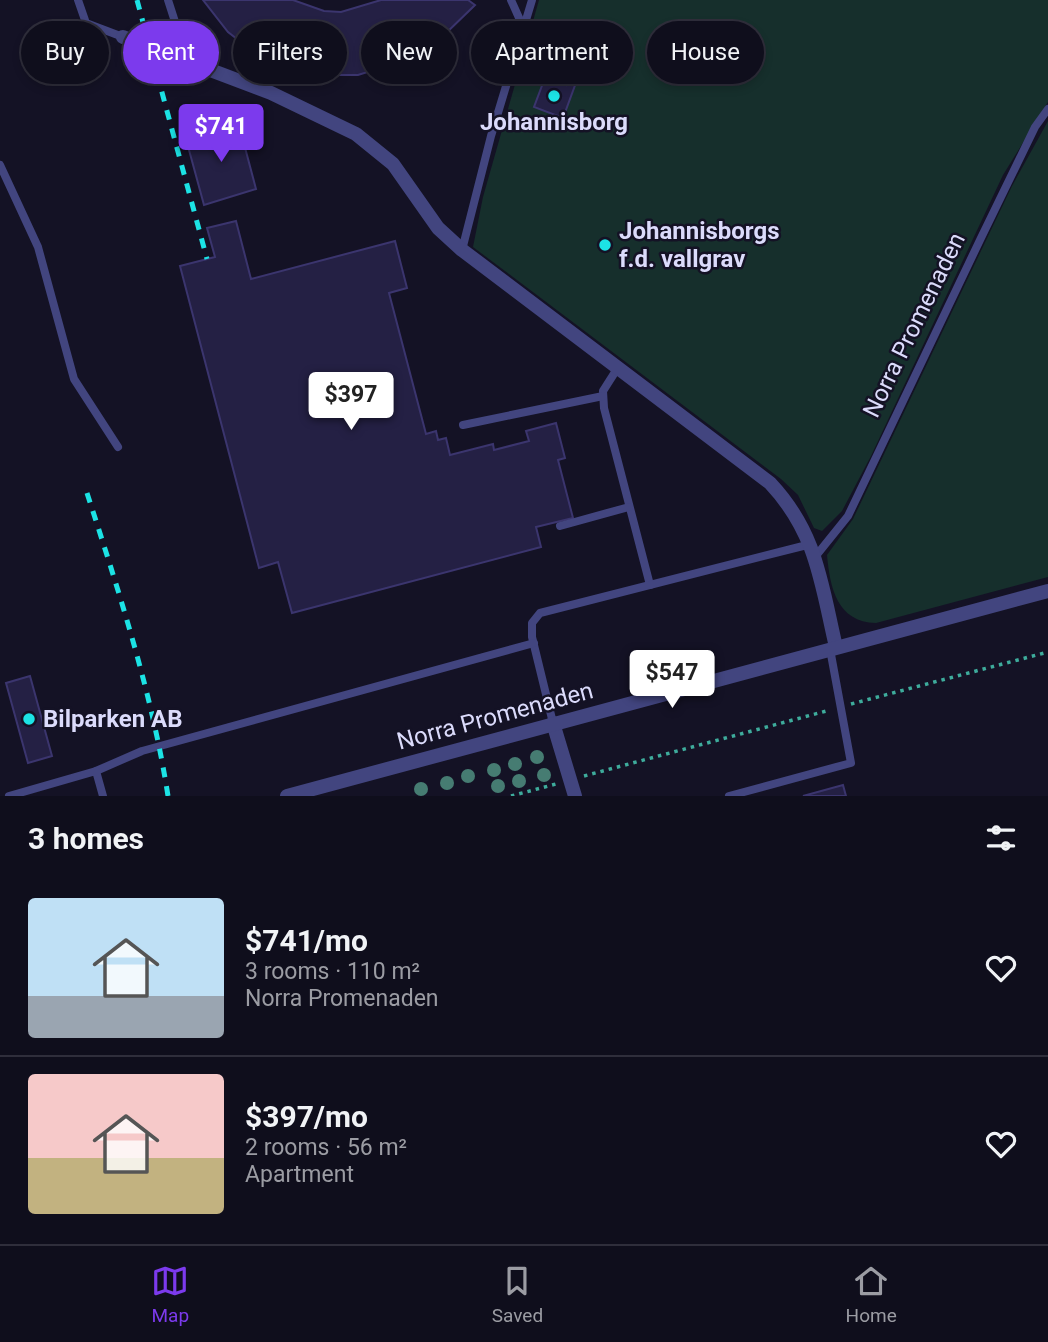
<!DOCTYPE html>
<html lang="en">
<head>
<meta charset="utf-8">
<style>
	body { margin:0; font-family:Roboto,sans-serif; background:#1d1c29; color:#f1f3f6; height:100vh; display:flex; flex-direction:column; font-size:26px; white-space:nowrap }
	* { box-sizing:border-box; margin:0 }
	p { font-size:23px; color:#9b9ca3 }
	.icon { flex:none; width:38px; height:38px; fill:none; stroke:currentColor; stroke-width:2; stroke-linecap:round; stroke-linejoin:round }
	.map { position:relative; height:796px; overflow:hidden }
	.panel { display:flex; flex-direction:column; background:#0f0e1c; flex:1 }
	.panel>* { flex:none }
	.banner { position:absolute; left:21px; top:21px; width:1006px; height:63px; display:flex; gap:14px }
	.price { position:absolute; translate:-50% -60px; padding:0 16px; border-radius:7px; background:#fff; color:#222; font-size:23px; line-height:46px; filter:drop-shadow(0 2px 4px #0008) }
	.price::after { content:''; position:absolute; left:50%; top:42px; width:21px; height:16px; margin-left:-10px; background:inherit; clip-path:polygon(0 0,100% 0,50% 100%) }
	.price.current { background:#7c3aed; color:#fff }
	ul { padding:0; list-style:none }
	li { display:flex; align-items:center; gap:21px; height:175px; padding:0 28px }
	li+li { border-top:2px solid #2f2e3b }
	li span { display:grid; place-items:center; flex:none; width:196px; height:140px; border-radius:7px; color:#555 }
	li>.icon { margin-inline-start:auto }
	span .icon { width:84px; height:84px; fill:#fffc; stroke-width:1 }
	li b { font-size:30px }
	h2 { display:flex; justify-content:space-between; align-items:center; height:84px; padding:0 28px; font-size:30px }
	.pill { padding:0 24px; border-radius:32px; background:#0f0e1c; box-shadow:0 4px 10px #0003,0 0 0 2px #2f2e3b; font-size:24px; line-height:63px }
	.pill.current { background:#7c3aed; color:#fff }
	.tab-bar { display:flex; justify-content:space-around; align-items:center; height:98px; border-top:2px solid #2f2e3b; background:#0f0e1c; font-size:19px; color:#9b9ca3 }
	.tab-bar a { display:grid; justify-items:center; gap:4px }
	.tab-bar .current { color:#7c3aed }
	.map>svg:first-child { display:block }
	.green { fill:#162f2c }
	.building { fill:#242044; stroke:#3b356e; stroke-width:2 }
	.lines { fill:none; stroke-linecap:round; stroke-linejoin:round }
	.path { stroke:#3eac9c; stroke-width:3.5; stroke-dasharray:3.5 5; stroke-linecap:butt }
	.service { stroke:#42457f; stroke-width:8 }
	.minor { stroke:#42457f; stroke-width:14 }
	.tertiary { stroke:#42457f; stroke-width:14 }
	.rail { stroke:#1ce3e5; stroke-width:5; stroke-dasharray:10 9; stroke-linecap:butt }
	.tree { fill:#467c72 }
	.poi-dot { fill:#1ce3e5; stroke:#141225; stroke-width:2.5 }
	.labels { text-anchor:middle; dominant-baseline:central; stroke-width:5; stroke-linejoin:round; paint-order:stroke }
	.poi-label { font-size:24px; font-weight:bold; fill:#dbdbfb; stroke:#141225; text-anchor:start }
	.street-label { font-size:24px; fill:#dbdbfb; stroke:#141225 }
</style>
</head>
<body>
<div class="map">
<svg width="1048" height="796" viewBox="0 0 1048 796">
	<rect width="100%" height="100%" fill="#141225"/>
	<g class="green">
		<path d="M 539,0 L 1048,0 L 1048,102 L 1003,175 L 871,456 L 842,511 L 822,531 L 814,528 L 798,495 L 781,479 L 473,247 L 483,197 Z"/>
		<path d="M 1048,121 L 1048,577 L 876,623 C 837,622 830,588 827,555 L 853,519 L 1012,186 Z"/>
	</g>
	<g class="building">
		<path d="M 203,0 L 293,0 L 324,11 L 341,12 L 381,0 L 468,0 L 475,5 L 440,39 L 415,57 L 358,75 L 337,75 L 285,69 L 264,60 L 228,32 Z"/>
		<path d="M 552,59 L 558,61 L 552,80 L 566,85 L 573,66 L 581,69 L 563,118 L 534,107 Z"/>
		<path d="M 239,125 L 256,189 L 204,205 L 186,139 Z"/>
		<path d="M 236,221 L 251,279 L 395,241 L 407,288 L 389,293 L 426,434 L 436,431 L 438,440 L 446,438 L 450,455 L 493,444 L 494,450 L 529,441 L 526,431 L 556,423 L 565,458 L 558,460 L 573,518 L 536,527 L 541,547 L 292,613 L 278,562 L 259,568 L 180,266 L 215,257 L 207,228 Z"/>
		<path d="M 30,676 L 52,756 L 28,763 L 6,683 Z"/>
		<path d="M 843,785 L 846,796 L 803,796 Z"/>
	</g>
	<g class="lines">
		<g class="path">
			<path d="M 851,704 L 1048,652"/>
			<path d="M 584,776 L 830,710"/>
			<path d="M 511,796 L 556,784"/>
		</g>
		<g class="service">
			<path d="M 78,0 L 86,23 L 123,37"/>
			<path d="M 168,0 L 187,59"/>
			<path d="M 511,0 L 524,29"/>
			<path d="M 0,165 L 38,247 L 74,379 L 118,447"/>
			<path d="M 462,250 L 491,136 L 532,0"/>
			<path d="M 617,369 L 603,391 L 604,408 L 650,585"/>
			<path d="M 463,425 L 603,396"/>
			<path d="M 560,526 L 629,507"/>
			<path d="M 815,557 L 848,516 L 980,240 L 1035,127 L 1048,109"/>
			<path d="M 553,723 L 532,637 L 532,623 L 540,613 L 811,544"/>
			<path d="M 96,771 L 142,751 L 534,643"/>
			<path d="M 9,796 L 96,771 L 103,796"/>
			<path d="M 729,796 L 851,763 L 830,649"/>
		</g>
		<g class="minor">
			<path d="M 123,37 L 271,93 L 356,134 L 393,164 L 438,228 L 462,250 L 770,483 C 817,533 821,583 836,647"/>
			<path d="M 553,723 L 575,796"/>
		</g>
		<path class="tertiary" d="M 287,796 L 1048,591"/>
		<g class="rail">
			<path d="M 137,0 L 207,259"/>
			<path d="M 87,493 C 119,592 152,693 168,796"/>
		</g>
	</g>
	<g class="tree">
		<circle cx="537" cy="757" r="7"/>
		<circle cx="515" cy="764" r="7"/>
		<circle cx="494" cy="770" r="7"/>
		<circle cx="544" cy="775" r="7"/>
		<circle cx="468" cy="776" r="7"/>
		<circle cx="519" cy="781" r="7"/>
		<circle cx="447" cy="783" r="7"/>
		<circle cx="498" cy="786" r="7"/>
		<circle cx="421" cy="789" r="7"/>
	</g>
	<g class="poi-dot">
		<circle cx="554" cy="96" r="7"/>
		<circle cx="605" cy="245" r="7"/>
		<circle cx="29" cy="719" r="7"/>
	</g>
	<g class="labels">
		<g class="poi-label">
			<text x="554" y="122" text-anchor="middle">Johannisborg</text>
			<text x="619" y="231">Johannisborgs<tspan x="619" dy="28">f.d. vallgrav</tspan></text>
			<text x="43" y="719">Bilparken AB</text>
		</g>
		<g class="street-label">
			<text transform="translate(914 325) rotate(-64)">Norra Promenaden</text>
			<text transform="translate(495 716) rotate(-15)">Norra Promenaden</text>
		</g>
	</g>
</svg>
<b class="price current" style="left:221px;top:164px">$741</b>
<b class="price" style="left:351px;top:432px">$397</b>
<b class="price" style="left:672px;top:710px">$547</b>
<div class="banner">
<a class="pill">Buy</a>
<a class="pill current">Rent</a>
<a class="pill">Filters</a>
<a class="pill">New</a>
<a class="pill">Apartment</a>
<a class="pill">House</a>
</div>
</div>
<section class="panel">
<h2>3 homes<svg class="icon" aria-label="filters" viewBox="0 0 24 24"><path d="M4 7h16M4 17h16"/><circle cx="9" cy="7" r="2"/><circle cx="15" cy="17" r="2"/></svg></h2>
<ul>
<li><span style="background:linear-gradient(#bfe0f5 70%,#9aa5b1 0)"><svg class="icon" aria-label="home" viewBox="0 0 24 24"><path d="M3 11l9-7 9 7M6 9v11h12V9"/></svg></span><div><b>$741/mo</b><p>3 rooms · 110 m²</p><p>Norra Promenaden</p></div><svg class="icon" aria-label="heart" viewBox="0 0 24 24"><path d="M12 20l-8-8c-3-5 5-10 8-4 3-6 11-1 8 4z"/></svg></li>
<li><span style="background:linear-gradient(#f6c9c9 60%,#c2b280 0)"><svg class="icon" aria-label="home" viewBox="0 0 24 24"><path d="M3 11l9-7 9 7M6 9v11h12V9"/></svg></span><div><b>$397/mo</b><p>2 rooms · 56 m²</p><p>Apartment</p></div><svg class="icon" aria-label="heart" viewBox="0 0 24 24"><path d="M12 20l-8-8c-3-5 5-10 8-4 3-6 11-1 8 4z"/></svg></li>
</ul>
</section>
<nav class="tab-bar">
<a class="current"><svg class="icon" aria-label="map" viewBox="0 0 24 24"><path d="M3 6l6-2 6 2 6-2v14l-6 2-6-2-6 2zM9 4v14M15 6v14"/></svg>Map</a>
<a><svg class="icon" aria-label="saved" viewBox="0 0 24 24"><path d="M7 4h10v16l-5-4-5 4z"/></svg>Saved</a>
<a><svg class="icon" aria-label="home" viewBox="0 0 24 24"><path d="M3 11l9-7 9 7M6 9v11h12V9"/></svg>Home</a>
</nav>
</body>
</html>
